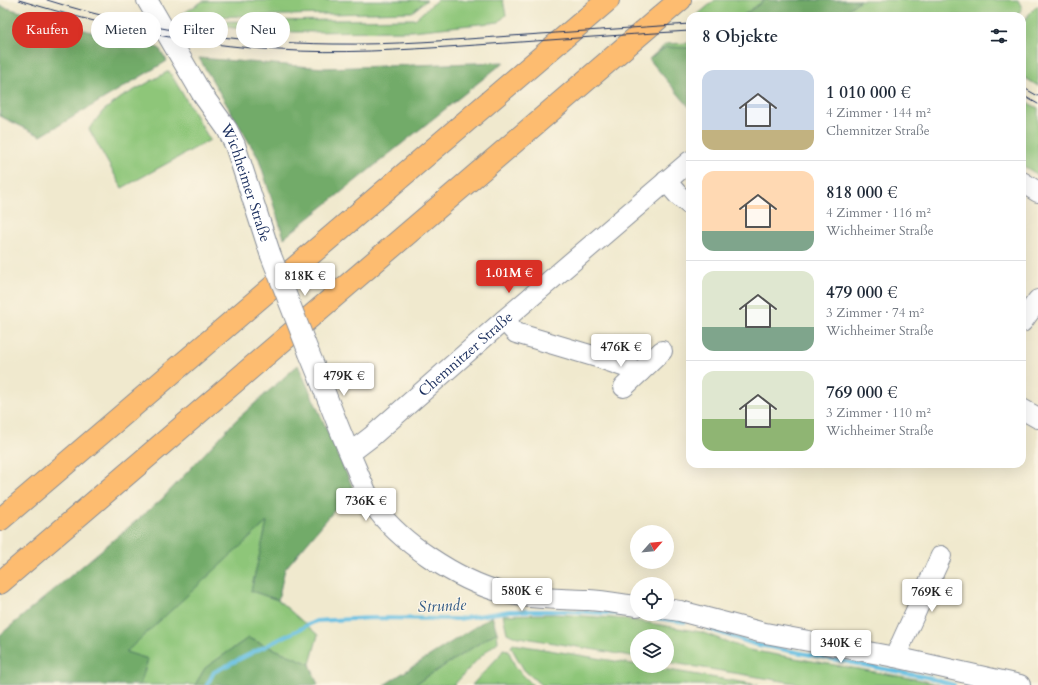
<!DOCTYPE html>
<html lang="de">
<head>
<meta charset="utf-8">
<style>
	body { margin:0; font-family:Cardo,serif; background:#f2f2f3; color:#1f2937; height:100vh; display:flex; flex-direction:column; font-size:15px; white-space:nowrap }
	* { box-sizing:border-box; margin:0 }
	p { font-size:13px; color:#747a83 }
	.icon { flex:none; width:22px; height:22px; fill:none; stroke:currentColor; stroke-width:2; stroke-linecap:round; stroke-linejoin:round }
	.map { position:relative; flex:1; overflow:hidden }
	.side { position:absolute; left:686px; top:12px; width:340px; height:456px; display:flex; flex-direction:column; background:#fff; border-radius:12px; box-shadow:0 4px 16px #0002 }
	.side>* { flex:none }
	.banner { position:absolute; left:12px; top:12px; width:380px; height:36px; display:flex; gap:8px }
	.needle { width:26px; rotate:63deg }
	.controls { position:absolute; left:630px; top:525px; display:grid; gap:8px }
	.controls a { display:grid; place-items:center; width:44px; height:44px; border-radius:50%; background:#fff; box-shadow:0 4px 16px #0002; font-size:20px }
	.price { position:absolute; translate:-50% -34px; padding:0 9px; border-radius:4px; background:#fff; color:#222; font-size:13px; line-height:26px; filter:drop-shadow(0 1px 2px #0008) }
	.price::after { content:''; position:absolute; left:50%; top:24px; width:12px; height:9px; margin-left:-6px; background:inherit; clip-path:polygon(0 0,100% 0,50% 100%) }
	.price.current { background:#d93025; color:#fff }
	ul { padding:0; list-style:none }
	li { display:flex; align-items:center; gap:12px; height:100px; padding:0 16px }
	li+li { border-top:1px solid #e0e1e3 }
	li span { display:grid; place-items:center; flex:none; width:112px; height:80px; border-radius:12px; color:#555 }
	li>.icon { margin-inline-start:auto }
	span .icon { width:48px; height:48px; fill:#fffc; stroke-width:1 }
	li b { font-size:17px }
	h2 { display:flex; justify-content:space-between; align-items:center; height:48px; padding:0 16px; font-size:17px }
	.chip { padding:0 14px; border-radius:18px; background:#fff; box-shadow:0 4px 16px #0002; font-size:14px; line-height:36px }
	.chip.current { background:#d93025; color:#fff }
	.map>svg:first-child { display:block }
	.green { fill:#8ec679; stroke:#547a6c }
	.forest { fill:#72ab69; stroke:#466d64 }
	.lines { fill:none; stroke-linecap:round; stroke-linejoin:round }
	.stream { stroke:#65bfe3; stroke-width:4 }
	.minor-casing { stroke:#868c96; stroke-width:22 }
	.highway-casing { stroke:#868c96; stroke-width:24 }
	.minor { stroke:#fff; stroke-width:20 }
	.highway { stroke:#fdbc70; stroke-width:22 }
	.tram { stroke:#1b2f5e; stroke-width:1 }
	.minor-bridge-casing { stroke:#868c96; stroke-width:22; stroke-linecap:butt }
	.minor-bridge { stroke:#fff; stroke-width:20 }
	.labels { text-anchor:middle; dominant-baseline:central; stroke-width:3; stroke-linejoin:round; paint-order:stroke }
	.street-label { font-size:15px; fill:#1b2f5e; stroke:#fcf5e5 }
	.water-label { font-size:16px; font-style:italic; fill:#315a86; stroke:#fcf5e5 }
</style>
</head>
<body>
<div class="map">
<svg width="1038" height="685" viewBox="0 0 1038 685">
	<rect width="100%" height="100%" fill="#fcf5e5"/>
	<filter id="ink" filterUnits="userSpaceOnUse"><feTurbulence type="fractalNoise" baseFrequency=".025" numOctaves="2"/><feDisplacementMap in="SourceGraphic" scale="8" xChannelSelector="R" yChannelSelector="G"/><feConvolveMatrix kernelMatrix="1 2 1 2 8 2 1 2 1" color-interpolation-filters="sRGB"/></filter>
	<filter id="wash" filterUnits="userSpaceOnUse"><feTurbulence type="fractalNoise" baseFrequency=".012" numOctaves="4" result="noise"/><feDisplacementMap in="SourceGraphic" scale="16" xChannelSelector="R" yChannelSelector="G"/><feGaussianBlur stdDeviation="0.9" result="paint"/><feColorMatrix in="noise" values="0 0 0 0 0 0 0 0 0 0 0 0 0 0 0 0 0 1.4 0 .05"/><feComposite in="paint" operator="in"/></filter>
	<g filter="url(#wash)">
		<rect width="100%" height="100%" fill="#f0e9ce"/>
		<g class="green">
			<path d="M 427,0 L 412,12 L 204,17 L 185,19 L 183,17 L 176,18 L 203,1 Z"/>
			<path d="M 437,0 L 503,0 L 506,15 L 499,22 L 412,31 L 292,32 L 272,30 L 271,32 L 263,32 L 264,21 L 415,19 Z"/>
			<path d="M 715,0 L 765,0 L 742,16 L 696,16 Z"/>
			<path d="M 860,0 L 1018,0 L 1022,8 L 1017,16 L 840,16 Z"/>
			<path d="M 1038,5 L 1038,86 L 1022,76 L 1022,24 L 1029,14 Z"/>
			<path d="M 259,21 L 258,31 L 182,22 Z"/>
			<path d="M 690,43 L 690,48 L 666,47 L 649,59 L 666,44 Z"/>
			<path d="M 169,71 L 210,140 L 122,188 L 89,129 L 103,111 L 122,97 Z"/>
			<path d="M 1022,101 L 1026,102 L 1038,108 L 1038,175 L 1022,165 Z"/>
			<path d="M 268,521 L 251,591 L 278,600 L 318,635 L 310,664 L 248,638 L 205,668 L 195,685 L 140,685 L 148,659 L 125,652 Z"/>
			<path d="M 553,614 L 626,619 L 701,632 L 749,650 L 921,680 L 939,685 L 807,685 L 667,662 L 667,636 L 637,636 L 637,657 L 513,636 L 507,633 L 503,615 Z"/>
			<path d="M 497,632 L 498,642 C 481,654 468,670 454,685 L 414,685 Z"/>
			<path d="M 513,644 L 758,685 L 541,685 L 524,670 L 511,647 Z"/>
			<path d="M 503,649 L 508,650 L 516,668 L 533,685 L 472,685 L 499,656 Z"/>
		</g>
		<g class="forest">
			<path d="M 765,0 L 860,0 L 840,16 L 742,16 Z"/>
			<path d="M 0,6 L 120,40 L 159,48 L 167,61 L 41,136 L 0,116 Z"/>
			<path d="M 666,47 L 690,48 L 690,108 L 649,59 Z"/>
			<path d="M 199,58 L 324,68 L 504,62 L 284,238 L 259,159 Z"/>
			<path d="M 298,365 L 365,515 L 344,499 L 285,569 L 278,600 L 251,591 L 267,522 L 126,652 L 148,659 L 140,685 L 0,685 L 0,635 L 161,500 L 235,421 Z"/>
			<path d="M 492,616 L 497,632 L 414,685 L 384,685 Z"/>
			<path d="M 248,638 L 310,664 L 318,685 L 195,685 L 205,668 Z"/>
		</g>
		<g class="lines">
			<g class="stream">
				<path d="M 635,615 L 685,622"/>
				<path d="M 709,629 L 754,644 L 926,677 L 954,685"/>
				<path d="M 207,685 L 214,672 L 316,621 L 371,618 L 458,619 L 510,611 L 567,611 L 622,614"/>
			</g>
		</g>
	</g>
	<g filter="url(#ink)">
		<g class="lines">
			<defs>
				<g id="minor">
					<path id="s1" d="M 147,0 L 202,94 L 227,129 L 235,145 L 270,253"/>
					<path d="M 666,181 L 679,196 L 690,205"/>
					<path d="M 1022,182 L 1038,192"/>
					<path d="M 504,320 L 516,333 L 600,358 L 640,372 L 662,351"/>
					<path d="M 1022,322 L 1038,300"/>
					<path d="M 309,353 C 325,391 339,430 356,468 C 361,480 366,494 373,504 C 398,542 458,580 501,592 C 530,599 560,599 589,600 C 605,601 621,604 637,606"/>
					<path d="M 624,387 L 640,372"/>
					<path d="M 1022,409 L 1038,418"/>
					<path id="s2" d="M 350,453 L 371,437 L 504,320 L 690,161"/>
					<path d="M 667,609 L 680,611 L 760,632 L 895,657 L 1020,685"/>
					<path d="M 895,657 L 941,556"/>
				</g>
				<g id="highway">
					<path d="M 0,520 L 608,0"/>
					<path d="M 0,583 L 680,0"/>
				</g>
			</defs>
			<use href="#minor" class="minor-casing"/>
			<use href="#highway" class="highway-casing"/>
			<use href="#minor" class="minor"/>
			<use href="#highway" class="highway"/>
			<g class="tram">
				<path d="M 19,0 C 103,26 190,45 279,50 C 340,54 401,50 462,46 C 538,41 614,35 690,31"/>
				<path d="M 47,0 C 139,29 236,43 333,44 C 392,45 452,40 511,36 C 571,32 630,28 690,24"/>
				<path d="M 1022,87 L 1038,96"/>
				<path d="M 1022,95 L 1038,104"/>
			</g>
			<defs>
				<path id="minor-bridge" d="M 270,253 L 309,353"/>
			</defs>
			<use href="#minor-bridge" class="minor-bridge-casing"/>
			<use href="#minor-bridge" class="minor-bridge"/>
		</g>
	</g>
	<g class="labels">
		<g class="street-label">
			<text stroke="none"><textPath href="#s1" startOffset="209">Wichheimer Straße</textPath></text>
			<text stroke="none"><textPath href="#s2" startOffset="152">Chemnitzer Straße</textPath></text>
		</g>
		<g class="water-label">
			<text transform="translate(442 606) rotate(-3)">Strunde</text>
		</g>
	</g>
</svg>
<div class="controls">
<a><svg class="needle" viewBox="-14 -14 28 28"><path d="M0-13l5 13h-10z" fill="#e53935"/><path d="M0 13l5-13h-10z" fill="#747a83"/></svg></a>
<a><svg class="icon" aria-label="locate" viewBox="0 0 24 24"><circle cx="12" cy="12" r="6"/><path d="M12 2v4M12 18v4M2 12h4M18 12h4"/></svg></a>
<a><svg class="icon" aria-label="layers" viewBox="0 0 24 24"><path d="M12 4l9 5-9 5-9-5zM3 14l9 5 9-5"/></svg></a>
</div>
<b class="price current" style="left:509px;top:294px">1.01M €</b>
<b class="price" style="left:305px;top:297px">818K €</b>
<b class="price" style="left:621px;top:368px">476K €</b>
<b class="price" style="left:344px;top:397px">479K €</b>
<b class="price" style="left:366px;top:522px">736K €</b>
<b class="price" style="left:522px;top:612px">580K €</b>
<b class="price" style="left:932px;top:613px">769K €</b>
<b class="price" style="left:841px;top:664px">340K €</b>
<div class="banner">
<a class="chip current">Kaufen</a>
<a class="chip">Mieten</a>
<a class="chip">Filter</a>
<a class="chip">Neu</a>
</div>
<section class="side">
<h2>8 Objekte<svg class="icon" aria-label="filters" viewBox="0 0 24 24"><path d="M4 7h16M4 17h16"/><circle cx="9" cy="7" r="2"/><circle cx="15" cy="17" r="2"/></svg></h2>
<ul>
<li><span style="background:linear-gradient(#c9d6e8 75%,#c2b280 0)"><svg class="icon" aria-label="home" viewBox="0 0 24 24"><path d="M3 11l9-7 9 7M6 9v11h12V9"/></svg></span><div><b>1 010 000 €</b><p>4 Zimmer · 144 m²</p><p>Chemnitzer Straße</p></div></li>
<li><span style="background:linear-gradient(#ffd9b3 75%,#7fa58c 0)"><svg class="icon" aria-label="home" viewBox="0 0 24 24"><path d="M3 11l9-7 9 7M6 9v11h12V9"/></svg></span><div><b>818 000 €</b><p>4 Zimmer · 116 m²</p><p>Wichheimer Straße</p></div></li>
<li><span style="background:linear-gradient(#dfe7d0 70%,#7fa58c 0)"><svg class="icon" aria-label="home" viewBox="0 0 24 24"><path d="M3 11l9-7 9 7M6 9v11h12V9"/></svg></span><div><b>479 000 €</b><p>3 Zimmer · 74 m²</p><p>Wichheimer Straße</p></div></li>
<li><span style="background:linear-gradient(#dfe7d0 60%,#8fb573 0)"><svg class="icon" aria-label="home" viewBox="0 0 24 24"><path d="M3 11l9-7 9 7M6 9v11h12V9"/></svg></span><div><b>769 000 €</b><p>3 Zimmer · 110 m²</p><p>Wichheimer Straße</p></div></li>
</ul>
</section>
</div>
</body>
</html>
